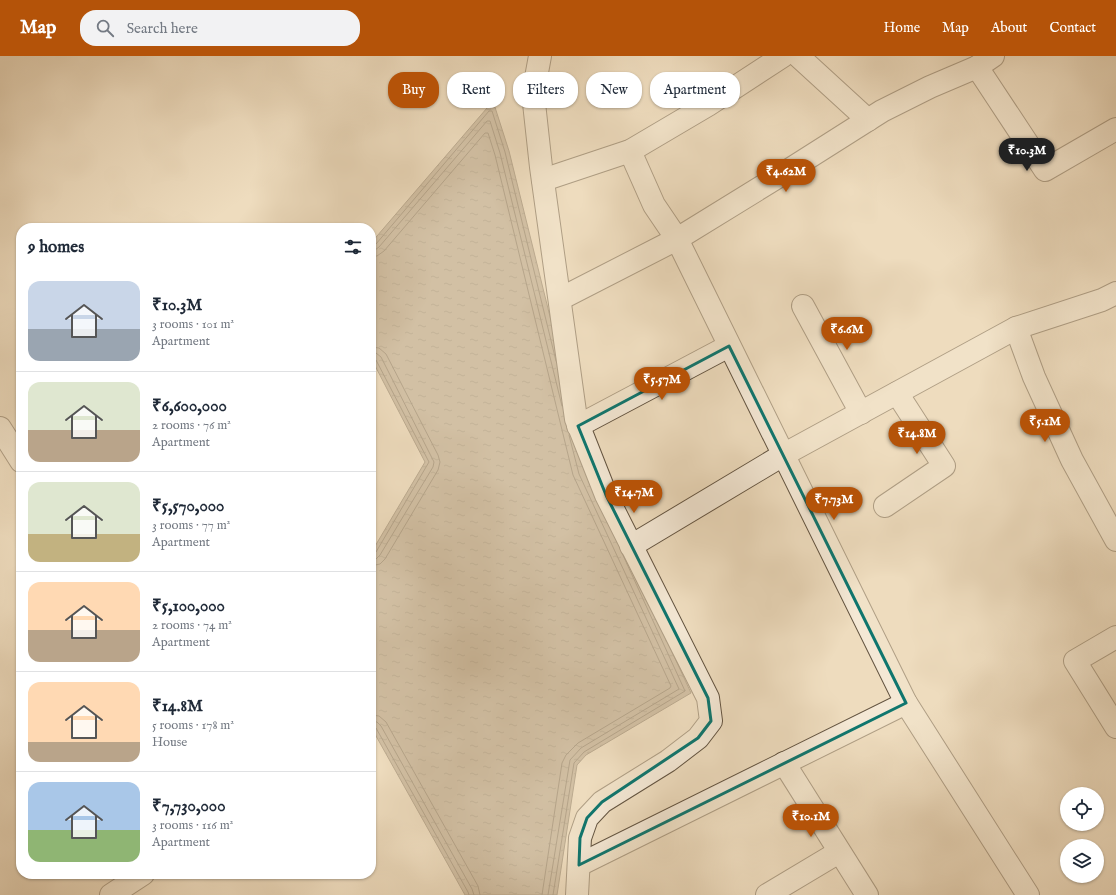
<!DOCTYPE html>
<html lang="en">
<head>
<meta charset="utf-8">
<style>
	body { margin:0; font-family:"IM FELL English",serif; background:#f2f2f3; color:#1f2937; height:100vh; display:flex; flex-direction:column; font-size:15px; white-space:nowrap }
	* { box-sizing:border-box; margin:0 }
	p { font-size:13px; color:#747a83 }
	.icon { flex:none; width:22px; height:22px; fill:none; stroke:currentColor; stroke-width:2; stroke-linecap:round; stroke-linejoin:round }
	.map { position:relative; flex:1; overflow:hidden }
	.panel { position:absolute; left:16px; top:167px; width:360px; height:656px; display:flex; flex-direction:column; background:#fff; border-radius:16px; box-shadow:0 1px 3px #0004 }
	.panel>* { flex:none }
	.banner { position:absolute; left:388px; top:16px; width:380px; height:36px; display:flex; gap:8px }
	.tools { position:absolute; left:1060px; top:731px; display:grid; gap:8px }
	.tools a { display:grid; place-items:center; width:44px; height:44px; border-radius:50%; background:#fff; box-shadow:0 1px 3px #0004; font-size:20px }
	.price { position:absolute; translate:-50% -34px; padding:0 9px; border-radius:14px; background:#b45309; color:#fff; font-size:13px; line-height:26px; filter:drop-shadow(0 1px 2px #0008) }
	.price::after { content:''; position:absolute; left:50%; top:24px; width:12px; height:9px; margin-left:-6px; background:inherit; clip-path:polygon(0 0,100% 0,50% 100%) }
	.price.active { background:#222; color:#fff }
	ul { padding:0; list-style:none }
	li { display:flex; align-items:center; gap:12px; height:100px; padding:0 12px }
	li+li { border-top:1px solid #e0e1e3 }
	li span { display:grid; place-items:center; flex:none; width:112px; height:80px; border-radius:12px; color:#555 }
	li>.icon { margin-inline-start:auto }
	span .icon { width:48px; height:48px; fill:#fffc; stroke-width:1 }
	li b { font-size:17px }
	h2 { display:flex; justify-content:space-between; align-items:center; height:48px; padding:0 12px; font-size:17px }
	.tag { padding:0 14px; border-radius:16px; background:#fff; box-shadow:0 1px 3px #0004; font-size:14px; line-height:36px }
	.tag.active { background:#b45309; color:#fff }
	header { display:flex; align-items:center; gap:24px; box-sizing:border-box; height:56px; padding:0 20px; background:#b45309; color:#fff }
	header strong { font-size:19px }
	nav { display:flex; gap:22px; margin-inline-start:auto; font-size:14px }
	.search { width:280px; height:36px; background:#f2f2f3; display:flex; align-items:center; gap:10px; box-sizing:border-box; padding:0 14px; border-radius:16px; color:#747a83; font-size:15px }
	.map>svg:first-child { display:block }
	.water { fill:url(#water-ripples); stroke:#7e6e59 }
	.lines { fill:none; stroke-linecap:round; stroke-linejoin:round }
	.shore { stroke:#72624e; stroke-width:1 }
	.minor-casing { stroke:#635441; stroke-width:24 }
	.minor { stroke:#f4e8d5; stroke-width:22 }
	.marked { fill:none; stroke:#0f766e; stroke-width:3; stroke-linejoin:round }
</style>
</head>
<body>
<header>
<strong>Map</strong>
<div class="search"><svg class="icon" aria-label="search" viewBox="0 0 24 24"><circle cx="10" cy="10" r="6"/><path d="M15 15l6 6"/></svg>Search here</div>
<nav><a>Home</a><a>Map</a><a>About</a><a>Contact</a></nav>
</header>
<div class="map">
<svg width="1116" height="839" viewBox="0 0 1116 839">
	<defs>
		<pattern id="water-ripples" width="26" height="14" patternUnits="userSpaceOnUse"><rect width="26" height="14" fill="#af9e85"/><path d="M2 4q2-2 4 0t4 0M15 11q2-2 4 0t4 0" fill="none" stroke="#8f816c"/></pattern>
	</defs>
	<rect width="100%" height="100%" fill="#eedcbe"/>
	<filter id="stains"><feTurbulence type="fractalNoise" baseFrequency=".005" numOctaves="4"/><feColorMatrix values="0 0 0 0 .2 0 0 0 0 .09 0 0 0 0 .02 0 0 0 .5 -.17"/></filter>
	<radialGradient id="worn" r=".72"><stop offset=".6" stop-color="#630" stop-opacity="0"/><stop offset="1" stop-color="#630" stop-opacity=".3"/></radialGradient>
	<path class="water" d="M 493,45 L 509,95 L 588,414 L 691,637 L 586,699 L 577,709 L 557,839 L 465,839 L 371,671 L 371,497 L 425,406 L 371,302 L 371,187 Z"/>
	<g class="lines">
		<g class="shore">
			<path d="M 371,189 L 376,188 L 489,55 L 492,55 L 505,96 L 556,305"/>
			<path d="M 371,194 L 375,194 L 379,191 L 487,65 L 490,65 L 500,97 L 562,350"/>
			<path d="M 371,200 L 377,200 L 384,195 L 485,77 L 488,77 L 495,99 L 573,419 L 671,630 L 670,632 L 578,687 L 566,699 L 562,707 L 542,839"/>
			<path d="M 371,291 L 379,292 L 386,298 L 438,399 L 440,406 L 438,414 L 385,503 L 380,508 L 371,510"/>
			<path d="M 371,297 L 376,297 L 381,301 L 434,406 L 433,411 L 380,499 L 376,503 L 371,504"/>
			<path d="M 371,302 L 376,304 L 429,406 L 376,496 L 371,499"/>
			<path d="M 371,659 L 379,660 L 386,666 L 478,830 L 480,839"/>
			<path d="M 371,665 L 377,666 L 381,670 L 472,833 L 474,839"/>
			<path d="M 371,670 L 376,672 L 468,836 L 469,839"/>
			<path d="M 548,839 L 570,704 L 581,692 L 679,633 L 579,418 L 569,379"/>
			<path d="M 553,839 L 574,707 L 584,696 L 685,635 L 622,497"/>
		</g>
		<defs>
			<g id="minor">
				<path d="M 540,0 L 533,38 L 541,111 L 576,363 L 606,439 L 708,642 L 711,665 L 698,682 L 668,705 L 602,746 L 587,762 L 580,782 L 577,839"/>
				<path d="M 798,0 L 868,64"/>
				<path d="M 977,11 L 1045,114 L 1116,73"/>
				<path d="M 630,95 L 654,149 L 677,183 L 906,647 L 1028,839"/>
				<path d="M 543,124 L 630,95 L 708,49 L 783,0"/>
				<path d="M 560,243 L 677,183 L 781,119 L 882,55 L 930,31 L 977,11 L 993,0"/>
				<path d="M 803,250 L 861,357"/>
				<path d="M 1016,272 L 1034,321 L 1072,404 L 1116,484"/>
				<path d="M 578,370 L 729,290"/>
				<path d="M 0,372 L 21,405"/>
				<path d="M 885,450 L 944,410 L 897,337"/>
				<path d="M 631,490 L 783,399 L 1016,272 L 1102,244 L 1116,237"/>
				<path d="M 1116,581 L 1075,605 L 1116,671"/>
				<path d="M 784,707 L 867,839"/>
				<path d="M 579,809 L 906,647"/>
				<path d="M 111,839 L 143,818"/>
				<path d="M 767,839 L 839,796"/>
			</g>
		</defs>
		<use href="#minor" class="minor-casing"/>
		<use href="#minor" class="minor"/>
	</g>
	<path d="M0 0H1116V839H0ZM 729,290 L 906,647 L 579,809 L 580,782 L 587,762 L 602,746 L 698,682 L 711,665 L 708,642 L 606,439 L 578,370 Z" fill="#eedcbe" fill-opacity=".55" fill-rule="evenodd"/>
	<path class="marked" d="M 729,290 L 906,647 L 579,809 L 580,782 L 587,762 L 602,746 L 698,682 L 711,665 L 708,642 L 606,439 L 578,370 Z"/>
	<rect width="100%" height="100%" filter="url(#stains)"/>
	<rect width="100%" height="100%" fill="url(#worn)"/>
</svg>
<div class="tools">
<a><svg class="icon" aria-label="locate" viewBox="0 0 24 24"><circle cx="12" cy="12" r="6"/><path d="M12 2v4M12 18v4M2 12h4M18 12h4"/></svg></a>
<a><svg class="icon" aria-label="layers" viewBox="0 0 24 24"><path d="M12 4l9 5-9 5-9-5zM3 14l9 5 9-5"/></svg></a>
</div>
<b class="price active" style="left:1027px;top:116px">₹10.3M</b>
<b class="price" style="left:786px;top:137px">₹4.62M</b>
<b class="price" style="left:847px;top:295px">₹6.6M</b>
<b class="price" style="left:662px;top:345px">₹5.57M</b>
<b class="price" style="left:1045px;top:387px">₹5.1M</b>
<b class="price" style="left:917px;top:399px">₹14.8M</b>
<b class="price" style="left:634px;top:458px">₹14.7M</b>
<b class="price" style="left:834px;top:465px">₹7.73M</b>
<b class="price" style="left:811px;top:782px">₹10.1M</b>
<div class="banner">
<a class="tag active">Buy</a>
<a class="tag">Rent</a>
<a class="tag">Filters</a>
<a class="tag">New</a>
<a class="tag">Apartment</a>
</div>
<section class="panel">
<h2>9 homes<svg class="icon" aria-label="filters" viewBox="0 0 24 24"><path d="M4 7h16M4 17h16"/><circle cx="9" cy="7" r="2"/><circle cx="15" cy="17" r="2"/></svg></h2>
<ul>
<li><span style="background:linear-gradient(#c9d6e8 60%,#9aa5b1 0)"><svg class="icon" aria-label="home" viewBox="0 0 24 24"><path d="M3 11l9-7 9 7M6 9v11h12V9"/></svg></span><div><b>₹10.3M</b><p>3 rooms · 101 m²</p><p>Apartment</p></div></li>
<li><span style="background:linear-gradient(#dfe7d0 60%,#b9a48a 0)"><svg class="icon" aria-label="home" viewBox="0 0 24 24"><path d="M3 11l9-7 9 7M6 9v11h12V9"/></svg></span><div><b>₹6,600,000</b><p>2 rooms · 76 m²</p><p>Apartment</p></div></li>
<li><span style="background:linear-gradient(#dfe7d0 65%,#c2b280 0)"><svg class="icon" aria-label="home" viewBox="0 0 24 24"><path d="M3 11l9-7 9 7M6 9v11h12V9"/></svg></span><div><b>₹5,570,000</b><p>3 rooms · 77 m²</p><p>Apartment</p></div></li>
<li><span style="background:linear-gradient(#ffd9b3 60%,#b9a48a 0)"><svg class="icon" aria-label="home" viewBox="0 0 24 24"><path d="M3 11l9-7 9 7M6 9v11h12V9"/></svg></span><div><b>₹5,100,000</b><p>2 rooms · 74 m²</p><p>Apartment</p></div></li>
<li><span style="background:linear-gradient(#ffd9b3 75%,#b9a48a 0)"><svg class="icon" aria-label="home" viewBox="0 0 24 24"><path d="M3 11l9-7 9 7M6 9v11h12V9"/></svg></span><div><b>₹14.8M</b><p>5 rooms · 178 m²</p><p>House</p></div></li>
<li><span style="background:linear-gradient(#a9c7e8 60%,#8fb573 0)"><svg class="icon" aria-label="home" viewBox="0 0 24 24"><path d="M3 11l9-7 9 7M6 9v11h12V9"/></svg></span><div><b>₹7,730,000</b><p>3 rooms · 116 m²</p><p>Apartment</p></div></li>
</ul>
</section>
</div>
</body>
</html>
